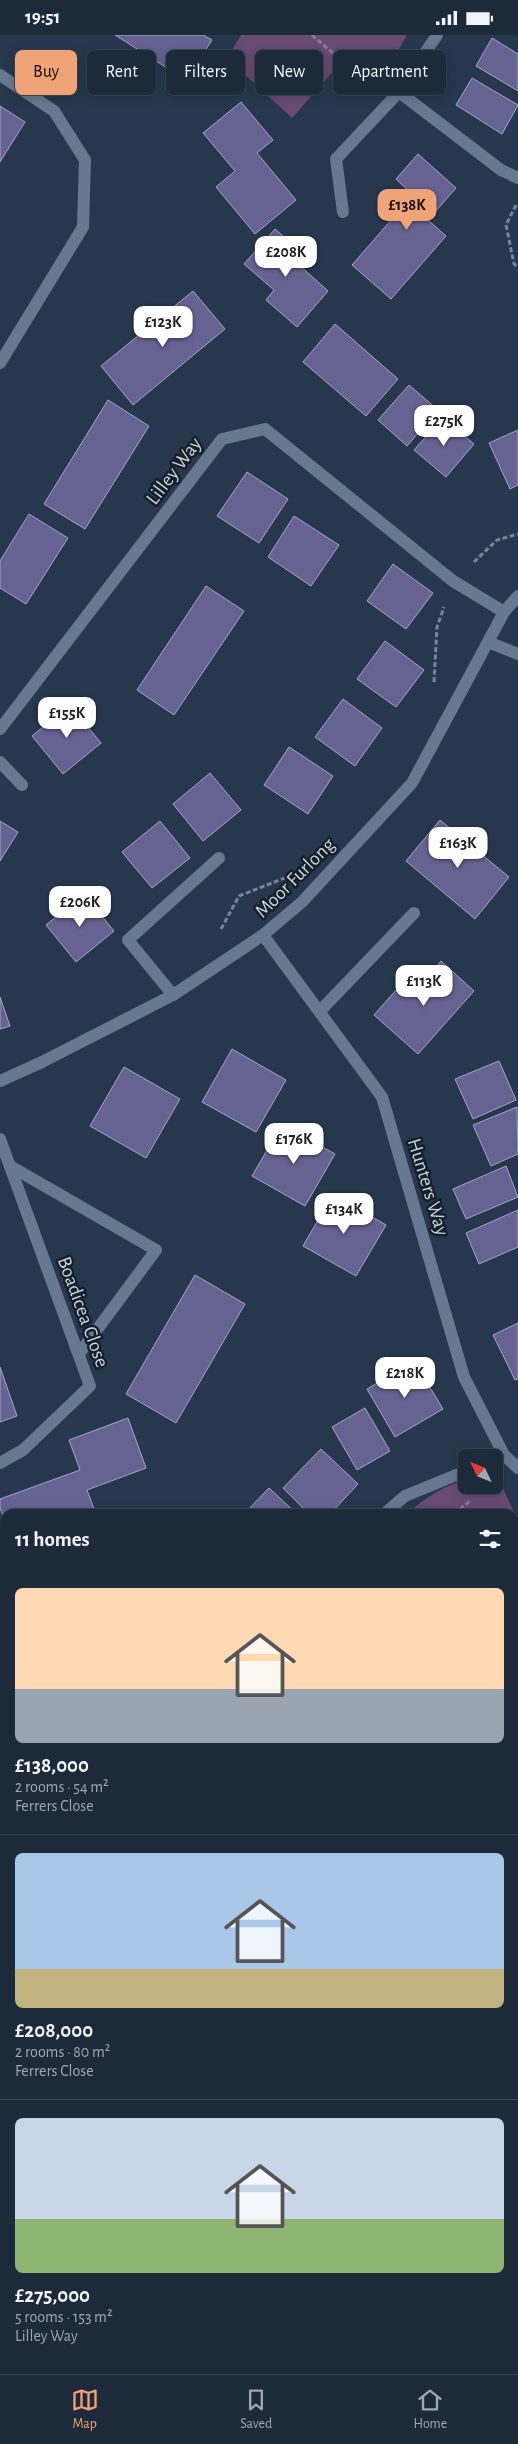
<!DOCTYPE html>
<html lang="en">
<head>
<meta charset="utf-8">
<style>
	body { margin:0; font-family:"Alegreya Sans",sans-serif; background:#2a3645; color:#f1f3f6; height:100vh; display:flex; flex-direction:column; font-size:19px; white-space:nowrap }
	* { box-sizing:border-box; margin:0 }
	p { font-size:16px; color:#a0a7af }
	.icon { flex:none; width:28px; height:28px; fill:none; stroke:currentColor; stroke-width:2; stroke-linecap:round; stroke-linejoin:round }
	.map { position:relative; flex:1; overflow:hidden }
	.panel { position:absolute; left:0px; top:1474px; width:519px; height:866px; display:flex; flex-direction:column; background:#1d2a3a; border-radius:15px 15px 0 0; box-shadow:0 2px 12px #0003,0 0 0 1px #3b4654 }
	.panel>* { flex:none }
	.top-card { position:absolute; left:15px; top:15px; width:489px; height:45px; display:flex; gap:10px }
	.needle { width:32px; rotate:313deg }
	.buttons { position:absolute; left:458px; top:1414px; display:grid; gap:10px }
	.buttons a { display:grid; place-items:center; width:45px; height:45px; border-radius:8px; background:#1d2a3a; box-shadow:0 2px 12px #0003,0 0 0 1px #3b4654; font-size:25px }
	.price { position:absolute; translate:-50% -42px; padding:0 11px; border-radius:10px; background:#fff; color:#222; font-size:16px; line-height:32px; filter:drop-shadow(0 1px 2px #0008) }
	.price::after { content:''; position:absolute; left:50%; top:30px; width:15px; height:11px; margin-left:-8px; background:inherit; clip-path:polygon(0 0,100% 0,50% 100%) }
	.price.active { background:#efa377; color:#111 }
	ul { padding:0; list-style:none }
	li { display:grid; align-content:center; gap:10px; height:265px; padding:0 15px }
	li+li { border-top:1px solid #3b4654 }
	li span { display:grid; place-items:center; height:155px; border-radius:8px; color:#555 }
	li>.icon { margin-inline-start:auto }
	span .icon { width:90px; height:90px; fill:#fffc; stroke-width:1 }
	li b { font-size:21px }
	h2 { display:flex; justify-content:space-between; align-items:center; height:60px; padding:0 15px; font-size:21px }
	.pill { padding:0 18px; border-radius:8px; background:#1d2a3a; box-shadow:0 2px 12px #0003,0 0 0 1px #3b4654; font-size:18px; line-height:45px }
	.pill.active { background:#efa377; color:#111 }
	.status { display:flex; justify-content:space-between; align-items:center; height:35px; padding:0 25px; background:#1d2a3a; direction:ltr }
	.status svg { height:14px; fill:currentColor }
	.tabs { display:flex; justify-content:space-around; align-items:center; height:70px; border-top:1px solid #3b4654; background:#1d2a3a; font-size:14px; color:#a0a7af }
	.tabs a { display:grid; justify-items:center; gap:2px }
	.tabs .active { color:#efa377 }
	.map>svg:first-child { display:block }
	.green { fill:#694b73 }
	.building { fill:#666393; stroke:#a5a5c4 }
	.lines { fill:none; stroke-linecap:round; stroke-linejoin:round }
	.path { stroke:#778597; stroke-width:3; stroke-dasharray:5 2.5; stroke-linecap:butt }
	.service { stroke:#667991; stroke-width:12 }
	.minor { stroke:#667991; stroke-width:12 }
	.labels { text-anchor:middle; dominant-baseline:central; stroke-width:5; stroke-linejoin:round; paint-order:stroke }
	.street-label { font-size:20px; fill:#cad5e3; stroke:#171f29 }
</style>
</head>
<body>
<div class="status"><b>19:51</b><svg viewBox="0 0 49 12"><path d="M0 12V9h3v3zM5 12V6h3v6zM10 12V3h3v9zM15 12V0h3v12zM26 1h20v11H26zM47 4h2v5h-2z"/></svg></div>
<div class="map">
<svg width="518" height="2339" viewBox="0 0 518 2339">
	<rect width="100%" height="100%" fill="#27384e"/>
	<g class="green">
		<path d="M 241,0 L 407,0 L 396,19 L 366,59 L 337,32 L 292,83 L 227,23 Z"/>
		<path d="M 497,1440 L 518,1486 L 518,1702 L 514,1703 L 514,1479 L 407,1479 C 424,1464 444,1450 466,1445 L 466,1450 L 494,1450 L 494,1441 Z"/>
		<path d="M 0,1676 L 5,1685 L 5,2335 L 391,2335 L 394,2339 L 0,2339 Z"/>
		<path d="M 518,2037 L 518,2290 L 514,2294 L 514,2040 Z"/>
	</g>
	<g class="building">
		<path d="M 115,0 L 203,0 L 212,5 L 186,45 Z"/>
		<path d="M 492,3 L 518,19 L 518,56 L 476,31 Z"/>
		<path d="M 472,43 L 518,70 L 502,99 L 456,70 Z"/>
		<path d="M 241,67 L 273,105 L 257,118 L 296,165 L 255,199 L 216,152 L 235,136 L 203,98 Z"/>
		<path d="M 0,71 L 25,87 L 0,127 Z"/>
		<path d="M 418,119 L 456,153 L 428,185 L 446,201 L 391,264 L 352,230 L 413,160 L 396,144 Z"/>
		<path d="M 275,194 L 306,221 L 298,229 L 328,256 L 297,292 L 266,265 L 274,255 L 244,229 Z"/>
		<path d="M 193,256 L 225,294 L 133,370 L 101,331 Z"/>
		<path d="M 335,289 L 398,344 L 366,381 L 303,327 Z"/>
		<path d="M 409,350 L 438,375 L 407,411 L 378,385 Z"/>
		<path d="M 108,365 L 149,391 L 85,494 L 44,469 Z"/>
		<path d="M 443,383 L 474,409 L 446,442 L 414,415 Z"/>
		<path d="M 518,395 L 518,450 L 510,454 L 489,408 Z"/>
		<path d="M 247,437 L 288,464 L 259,508 L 217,481 Z"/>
		<path d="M 29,479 L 68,503 L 26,569 L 0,553 L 0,526 Z"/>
		<path d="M 294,481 L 339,510 L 311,551 L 268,522 Z"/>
		<path d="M 393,529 L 433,558 L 406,594 L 367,566 Z"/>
		<path d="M 206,551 L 244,576 L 174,680 L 137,655 Z"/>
		<path d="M 385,606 L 424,635 L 396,672 L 357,644 Z"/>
		<path d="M 343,664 L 382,693 L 355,731 L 315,702 Z"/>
		<path d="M 70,670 L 101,708 L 63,739 L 32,701 Z"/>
		<path d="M 289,712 L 333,741 L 308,779 L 264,750 Z"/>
		<path d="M 210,738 L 241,775 L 203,806 L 173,769 Z"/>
		<path d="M 440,785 L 509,842 L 475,884 L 406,826 Z"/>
		<path d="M 0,786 L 18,797 L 0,826 Z"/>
		<path d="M 160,786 L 190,823 L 152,853 L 122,817 Z"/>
		<path d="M 84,859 L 114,896 L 76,927 L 46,890 Z"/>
		<path d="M 441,926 L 474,956 L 418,1019 L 374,980 L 405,945 L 416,955 Z"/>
		<path d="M 0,962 L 10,991 L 0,994 Z"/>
		<path d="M 232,1014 L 286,1045 L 256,1097 L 202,1067 Z"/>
		<path d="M 499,1026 L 516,1065 L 473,1084 L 455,1044 Z"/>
		<path d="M 124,1032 L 180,1064 L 146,1123 L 90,1091 Z"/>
		<path d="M 517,1072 L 518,1119 L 491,1131 L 473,1090 Z"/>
		<path d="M 282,1089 L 335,1119 L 305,1171 L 252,1141 Z"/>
		<path d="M 506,1131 L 518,1162 L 466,1184 L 453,1154 Z"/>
		<path d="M 333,1159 L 386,1190 L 356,1241 L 303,1211 Z"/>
		<path d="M 518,1175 L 518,1212 L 479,1229 L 466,1198 Z"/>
		<path d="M 195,1240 L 245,1269 L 176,1388 L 126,1359 Z"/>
		<path d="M 518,1288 L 518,1344 L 515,1345 L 493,1300 Z"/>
		<path d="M 414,1326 L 443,1374 L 395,1402 L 367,1354 Z"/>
		<path d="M 0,1332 L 17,1381 L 0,1387 Z"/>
		<path d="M 365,1373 L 390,1416 L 357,1435 L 332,1392 Z"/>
		<path d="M 128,1383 L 146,1433 L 87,1455 L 96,1479 L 5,1479 L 5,1487 L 0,1473 L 0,1464 L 80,1435 L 69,1405 Z"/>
		<path d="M 321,1414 L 358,1449 L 330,1479 L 309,1479 L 283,1453 Z"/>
		<path d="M 269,1453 L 297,1479 L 244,1479 Z"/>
		<path d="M 5,1496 L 5,1548 L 0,1550 L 0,1498 Z"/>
	</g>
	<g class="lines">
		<g class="path">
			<path d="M 312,0 L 370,50"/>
			<path d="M 516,170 L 506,190 L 514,229 L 518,232"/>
			<path d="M 474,527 L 497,505 L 518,499"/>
			<path d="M 434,647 L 437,592 L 444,572"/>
			<path d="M 221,894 L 239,861 L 287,842"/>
			<path d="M 454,1479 L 470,1466"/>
			<path d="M 0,1657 L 5,1665"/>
			<path d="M 514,1883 L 518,1891"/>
			<path d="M 0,1998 L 5,2019"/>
			<path d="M 514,2242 L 518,2244"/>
			<path d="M 154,2335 L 156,2339"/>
			<path d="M 412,2335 L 415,2339"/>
			<path d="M 353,2339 L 358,2335"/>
		</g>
		<g class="service">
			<path d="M 173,960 L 128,905 L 219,823"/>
			<path d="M 10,1131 L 156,1215 L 79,1319"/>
		</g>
		<g class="minor">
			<path d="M 0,40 L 54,76 L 85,125 L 83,192 L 0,328"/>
			<path d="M 399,57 L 501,135 L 518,143"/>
			<path d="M 343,177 L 336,124 L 399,57 L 437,0"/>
			<path d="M 488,607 L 518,619"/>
			<path d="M 0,694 L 222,404 L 265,394 L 453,546 L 504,577"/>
			<path d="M 0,727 L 22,750"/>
			<path d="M 263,900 L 382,1062 L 464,1342 L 504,1420 L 518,1433"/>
			<path d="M 320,976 L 414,878"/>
			<path d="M 0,1046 L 42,1027 L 173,960 L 263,900 L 302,867 L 412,748 L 504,577 L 518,561"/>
			<path d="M 0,1104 L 90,1351 L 23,1415 L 0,1428"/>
			<path d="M 384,1479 L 405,1461 L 466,1436"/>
			<path d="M 514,1724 L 518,1723"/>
			<path d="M 514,1834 L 518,1842"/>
		</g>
	</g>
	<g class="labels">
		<g class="street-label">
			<text transform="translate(174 436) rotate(-53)">Lilley Way</text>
			<text transform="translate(295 843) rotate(-45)">Moor Furlong</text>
			<text transform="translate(428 1152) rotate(73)">Hunters Way</text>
			<text transform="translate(83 1277) rotate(70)">Boadicea Close</text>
		</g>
	</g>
</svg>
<div class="buttons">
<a><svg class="needle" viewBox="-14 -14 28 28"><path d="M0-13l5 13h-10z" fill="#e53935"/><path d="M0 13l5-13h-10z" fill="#a0a7af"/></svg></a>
</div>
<b class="price active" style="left:407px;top:196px">£138K</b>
<b class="price" style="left:286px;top:243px">£208K</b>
<b class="price" style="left:163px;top:313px">£123K</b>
<b class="price" style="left:444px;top:412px">£275K</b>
<b class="price" style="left:67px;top:704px">£155K</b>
<b class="price" style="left:458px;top:834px">£163K</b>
<b class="price" style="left:80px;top:893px">£206K</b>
<b class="price" style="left:424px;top:972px">£113K</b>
<b class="price" style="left:294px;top:1130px">£176K</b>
<b class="price" style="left:344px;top:1200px">£134K</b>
<b class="price" style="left:405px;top:1364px">£218K</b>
<div class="top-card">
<a class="pill active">Buy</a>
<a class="pill">Rent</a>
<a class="pill">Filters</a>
<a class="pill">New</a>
<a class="pill">Apartment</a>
</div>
<section class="panel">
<h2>11 homes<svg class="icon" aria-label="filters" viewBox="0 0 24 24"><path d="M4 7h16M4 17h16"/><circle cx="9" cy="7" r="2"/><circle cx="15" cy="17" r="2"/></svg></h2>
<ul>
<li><span style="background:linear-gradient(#ffd9b3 65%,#9aa5b1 0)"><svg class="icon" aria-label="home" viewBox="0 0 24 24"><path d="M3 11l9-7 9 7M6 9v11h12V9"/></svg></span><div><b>£138,000</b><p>2 rooms · 54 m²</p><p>Ferrers Close</p></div></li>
<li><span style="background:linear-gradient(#a9c7e8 75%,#c2b280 0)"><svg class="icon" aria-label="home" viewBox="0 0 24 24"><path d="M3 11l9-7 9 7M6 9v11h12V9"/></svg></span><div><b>£208,000</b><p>2 rooms · 80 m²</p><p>Ferrers Close</p></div></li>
<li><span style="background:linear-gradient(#c9d6e8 65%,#8fb573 0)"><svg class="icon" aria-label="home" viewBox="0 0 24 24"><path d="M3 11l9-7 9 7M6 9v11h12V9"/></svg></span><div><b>£275,000</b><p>5 rooms · 153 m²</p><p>Lilley Way</p></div></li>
</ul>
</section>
</div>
<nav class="tabs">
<a class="active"><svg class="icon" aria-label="map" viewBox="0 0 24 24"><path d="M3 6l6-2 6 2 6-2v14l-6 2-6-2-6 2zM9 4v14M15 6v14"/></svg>Map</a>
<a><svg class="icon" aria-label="saved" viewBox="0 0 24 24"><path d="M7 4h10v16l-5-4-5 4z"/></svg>Saved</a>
<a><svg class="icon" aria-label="home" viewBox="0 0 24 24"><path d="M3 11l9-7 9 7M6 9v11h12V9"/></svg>Home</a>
</nav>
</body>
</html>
